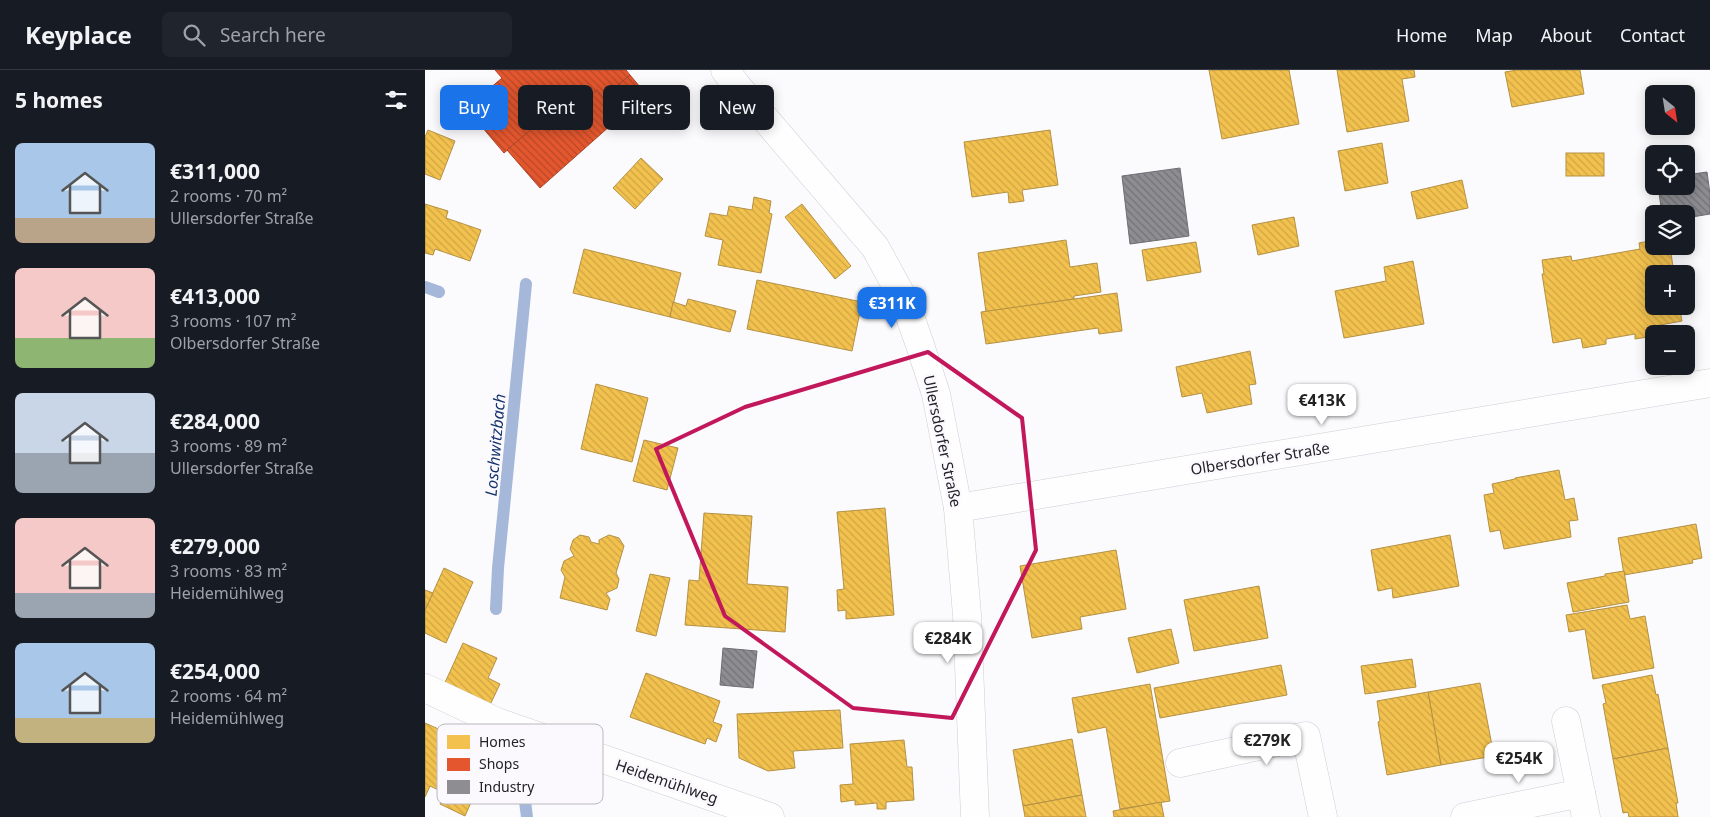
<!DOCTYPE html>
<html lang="en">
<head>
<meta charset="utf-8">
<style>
	body { margin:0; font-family:"Noto Sans",sans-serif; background:#20242c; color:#f1f3f6; height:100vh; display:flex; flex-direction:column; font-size:19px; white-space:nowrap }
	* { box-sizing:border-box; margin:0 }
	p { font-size:16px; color:#9ea1a6 }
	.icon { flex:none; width:28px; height:28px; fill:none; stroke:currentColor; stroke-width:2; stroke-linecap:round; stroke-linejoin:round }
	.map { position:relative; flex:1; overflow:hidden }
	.details { display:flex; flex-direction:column; background:#171b24; width:425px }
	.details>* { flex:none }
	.hud { position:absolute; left:15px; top:15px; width:475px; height:45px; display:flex; gap:10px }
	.needle { width:32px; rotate:150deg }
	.fabs { position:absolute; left:1220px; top:15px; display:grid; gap:10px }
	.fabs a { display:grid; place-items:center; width:50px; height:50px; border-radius:8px; background:#171b24; box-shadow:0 2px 12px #0003; font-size:25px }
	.price { position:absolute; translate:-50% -42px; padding:0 11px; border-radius:10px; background:#fff; color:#222; font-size:16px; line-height:32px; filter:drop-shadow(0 1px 2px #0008) }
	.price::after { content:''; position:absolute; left:50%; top:30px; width:15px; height:11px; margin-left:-8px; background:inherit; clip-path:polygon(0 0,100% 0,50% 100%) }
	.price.on { background:#1a73e8; color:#fff }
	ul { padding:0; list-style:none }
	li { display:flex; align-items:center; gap:15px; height:125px; padding:0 15px }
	li span { display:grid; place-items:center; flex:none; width:140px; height:100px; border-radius:8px; color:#555 }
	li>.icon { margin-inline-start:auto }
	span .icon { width:60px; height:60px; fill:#fffc; stroke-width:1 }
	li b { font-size:21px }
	h2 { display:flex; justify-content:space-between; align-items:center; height:60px; padding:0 15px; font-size:21px }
	.chip { padding:0 18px; border-radius:8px; background:#171b24; box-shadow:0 2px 12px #0003; font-size:18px; line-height:45px }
	.chip.on { background:#1a73e8; color:#fff }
	header { display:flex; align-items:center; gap:30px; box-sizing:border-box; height:70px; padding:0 25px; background:#171b24; border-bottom:1px solid #363941 }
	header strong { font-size:24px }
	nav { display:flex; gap:28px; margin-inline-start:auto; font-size:18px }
	.search { width:350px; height:45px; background:#20242c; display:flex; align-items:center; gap:12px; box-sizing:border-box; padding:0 18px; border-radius:8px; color:#9ea1a6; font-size:19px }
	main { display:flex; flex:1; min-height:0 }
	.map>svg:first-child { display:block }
	.homes { fill:url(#homes-back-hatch); stroke:#b49143 }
	.shops { fill:url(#shops-back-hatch); stroke:#aa472c }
	.industry { fill:url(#industry-back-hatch); stroke:#6e6d72 }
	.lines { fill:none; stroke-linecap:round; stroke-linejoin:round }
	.stream { stroke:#a5b8da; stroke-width:12 }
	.street-casing { stroke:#cfcdd3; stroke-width:29 }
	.secondary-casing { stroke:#cfcdd3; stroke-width:29 }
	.street { stroke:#fefeff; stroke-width:28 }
	.secondary { stroke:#fefeff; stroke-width:28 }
	.marked { fill:none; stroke:#c2185b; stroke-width:4; stroke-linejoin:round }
	.labels { text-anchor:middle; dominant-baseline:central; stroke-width:5; stroke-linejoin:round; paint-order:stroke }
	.street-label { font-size:15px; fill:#242129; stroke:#fbf9fe }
	.water-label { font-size:16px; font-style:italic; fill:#12336b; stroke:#fbf9fe }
	.key { fill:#fbf9fe; stroke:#bab8be; stroke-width:1 }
	.key-label { font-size:14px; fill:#242129 }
</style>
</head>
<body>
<header>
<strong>Keyplace</strong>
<div class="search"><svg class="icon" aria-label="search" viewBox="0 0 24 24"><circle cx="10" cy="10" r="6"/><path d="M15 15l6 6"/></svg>Search here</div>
<nav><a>Home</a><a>Map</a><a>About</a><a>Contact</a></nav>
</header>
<main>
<section class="details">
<h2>5 homes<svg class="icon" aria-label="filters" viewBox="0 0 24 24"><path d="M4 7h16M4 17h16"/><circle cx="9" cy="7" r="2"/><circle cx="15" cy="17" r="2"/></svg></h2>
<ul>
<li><span style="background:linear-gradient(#a9c7e8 75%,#b9a48a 0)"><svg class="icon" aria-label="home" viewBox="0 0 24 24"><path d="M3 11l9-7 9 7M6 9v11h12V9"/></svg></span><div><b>€311,000</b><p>2 rooms · 70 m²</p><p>Ullersdorfer Straße</p></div></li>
<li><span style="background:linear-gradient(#f6c9c9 70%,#8fb573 0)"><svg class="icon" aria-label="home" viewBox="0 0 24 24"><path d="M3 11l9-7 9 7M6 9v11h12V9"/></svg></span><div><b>€413,000</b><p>3 rooms · 107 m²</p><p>Olbersdorfer Straße</p></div></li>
<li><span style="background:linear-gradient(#c9d6e8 60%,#9aa5b1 0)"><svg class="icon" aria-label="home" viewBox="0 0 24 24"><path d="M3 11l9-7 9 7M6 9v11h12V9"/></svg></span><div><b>€284,000</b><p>3 rooms · 89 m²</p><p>Ullersdorfer Straße</p></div></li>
<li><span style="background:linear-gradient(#f6c9c9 75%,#9aa5b1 0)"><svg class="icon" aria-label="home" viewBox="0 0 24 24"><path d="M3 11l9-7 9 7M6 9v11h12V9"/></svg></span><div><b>€279,000</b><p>3 rooms · 83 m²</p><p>Heidemühlweg</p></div></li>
<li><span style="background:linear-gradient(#a9c7e8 75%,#c2b280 0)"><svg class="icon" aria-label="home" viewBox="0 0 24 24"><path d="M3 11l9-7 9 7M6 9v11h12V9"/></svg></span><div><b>€254,000</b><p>2 rooms · 64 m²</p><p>Heidemühlweg</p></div></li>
</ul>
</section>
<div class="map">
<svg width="1285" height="747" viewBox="0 0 1285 747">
	<defs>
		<pattern id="homes-back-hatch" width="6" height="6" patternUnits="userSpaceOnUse" patternTransform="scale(1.25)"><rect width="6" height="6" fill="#f2c14e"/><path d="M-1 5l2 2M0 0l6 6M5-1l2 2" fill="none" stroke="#cfa644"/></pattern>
		<pattern id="shops-back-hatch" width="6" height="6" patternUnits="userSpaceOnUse" patternTransform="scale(1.25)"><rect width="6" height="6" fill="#e4572e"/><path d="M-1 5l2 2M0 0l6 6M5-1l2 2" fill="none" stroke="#b94827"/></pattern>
		<pattern id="industry-back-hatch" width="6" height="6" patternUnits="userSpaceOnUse" patternTransform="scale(1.25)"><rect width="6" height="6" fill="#8d8d92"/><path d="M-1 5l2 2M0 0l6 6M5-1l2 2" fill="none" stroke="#737377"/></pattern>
	</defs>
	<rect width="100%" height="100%" fill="#fbfafd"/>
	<g class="homes">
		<path d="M 784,0 L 864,0 L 874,54 L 797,69 Z"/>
		<path d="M 912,0 L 989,0 L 990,7 L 977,9 L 984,51 L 922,62 Z"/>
		<path d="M 1092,0 L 1155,0 L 1159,24 L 1087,37 L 1080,2 Z"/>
		<path d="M 3,60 L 30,71 L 15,110 L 0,104 L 0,67 Z"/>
		<path d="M 625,60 L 633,115 L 597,120 L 599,131 L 584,133 L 583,122 L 547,127 L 539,72 Z"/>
		<path d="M 957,73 L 963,113 L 920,121 L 913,81 Z"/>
		<rect x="1141" y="83" width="38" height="23"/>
		<path d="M 216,88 L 238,109 L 210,139 L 188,118 Z"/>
		<path d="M 1037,110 L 1043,138 L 992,149 L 986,122 Z"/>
		<path d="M 329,127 L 346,131 L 344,143 L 347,144 L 336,203 L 293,195 L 298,170 L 280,166 L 285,143 L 302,146 L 304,136 L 327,140 Z"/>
		<path d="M 0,134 L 23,141 L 21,148 L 56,160 L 45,191 L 10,179 L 8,185 L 0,183 Z"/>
		<path d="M 377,134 L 426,196 L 410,209 L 360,147 Z"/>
		<path d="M 869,147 L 874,176 L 833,185 L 827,155 Z"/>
		<path d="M 641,170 L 645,197 L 672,193 L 676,222 L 649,226 L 649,229 L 561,242 L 553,183 Z"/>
		<path d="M 1229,170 L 1229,176 L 1242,176 L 1243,183 L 1246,183 L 1249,204 L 1229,204 L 1229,236 L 1254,236 L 1257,251 L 1230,256 L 1231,264 L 1229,264 L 1229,266 L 1210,269 L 1210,264 L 1181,269 L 1181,274 L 1158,278 L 1156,268 L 1128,273 L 1117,204 L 1119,204 L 1117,190 L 1146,186 L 1147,191 L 1215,179 L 1214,173 Z"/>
		<path d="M 771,172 L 776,202 L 722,211 L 717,180 Z"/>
		<path d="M 159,179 L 256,203 L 245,247 L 148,223 Z"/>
		<path d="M 988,191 L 999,254 L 919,268 L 910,221 L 961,211 L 959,197 Z"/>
		<path d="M 332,210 L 437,232 L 427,281 L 322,259 Z"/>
		<path d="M 692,223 L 697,261 L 674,264 L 673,258 L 561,274 L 556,242 Z"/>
		<path d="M 263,229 L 311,241 L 305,262 L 245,247 L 248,232 L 261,236 Z"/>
		<path d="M 825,281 L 831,314 L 824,315 L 827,334 L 782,343 L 777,323 L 757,327 L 751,297 Z"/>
		<path d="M 171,314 L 223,328 L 207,392 L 156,379 Z"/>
		<path d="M 219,370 L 253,378 L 242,420 L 208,411 Z"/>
		<path d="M 1134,400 L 1140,430 L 1149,428 L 1153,450 L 1144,451 L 1146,467 L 1079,479 L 1075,460 L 1065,462 L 1059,425 L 1069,423 L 1067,414 L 1090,409 L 1090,408 Z"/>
		<path d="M 460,438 L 469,545 L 421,549 L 421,540 L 413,541 L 412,520 L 419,519 L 412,442 Z"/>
		<path d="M 279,443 L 327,446 L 322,514 L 363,517 L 360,562 L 260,555 L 264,510 L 274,511 Z"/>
		<path d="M 1271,454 L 1277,488 L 1267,490 L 1268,493 L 1199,505 L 1193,468 Z"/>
		<path d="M 155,465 L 164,467 L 166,472 L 174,474 L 174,470 L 184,465 L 194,468 L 199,476 L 191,503 L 194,509 L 192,518 L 181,523 L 185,529 L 182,540 L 135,528 L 140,507 L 136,500 L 139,491 L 149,486 L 145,479 L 148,470 Z"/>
		<path d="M 1025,465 L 1034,516 L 968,528 L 967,518 L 953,521 L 946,480 Z"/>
		<path d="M 691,480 L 701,539 L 655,547 L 657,559 L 607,568 L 595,496 Z"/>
		<path d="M 19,498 L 48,512 L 21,573 L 0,563 L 0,540 Z"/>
		<path d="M 1199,501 L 1204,532 L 1148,542 L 1142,513 L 1180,506 L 1180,504 Z"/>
		<path d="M 225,504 L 245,508 L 231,566 L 211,561 Z"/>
		<path d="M 834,516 L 843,568 L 769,581 L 759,530 Z"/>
		<path d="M 0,520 L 8,523 L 0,540 Z"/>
		<path d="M 1202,535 L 1205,549 L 1220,546 L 1229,598 L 1168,609 L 1160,559 L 1144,562 L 1141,545 Z"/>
		<path d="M 746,559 L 754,593 L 712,603 L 703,568 Z"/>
		<path d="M 38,573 L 72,588 L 63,608 L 75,614 L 63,639 L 18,617 Z"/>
		<path d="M 987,589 L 991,617 L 940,624 L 936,596 Z"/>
		<path d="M 856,595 L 862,625 L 735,648 L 729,618 Z"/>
		<path d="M 221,603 L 295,631 L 288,652 L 297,655 L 291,672 L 282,668 L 280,674 L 205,647 Z"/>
		<path d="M 1227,605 L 1231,625 L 1233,624 L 1243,678 L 1188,689 L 1178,634 L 1181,633 L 1177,615 Z"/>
		<path d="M 1055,613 L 1069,686 L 1016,695 L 1003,622 Z"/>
		<path d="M 725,614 L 745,731 L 695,739 L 681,657 L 653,663 L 647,628 Z"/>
		<path d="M 1003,622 L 1016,695 L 962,705 L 953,652 L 955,651 L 952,631 Z"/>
		<path d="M 415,640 L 418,678 L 368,681 L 370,698 L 343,701 L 314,688 L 312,644 Z"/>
		<path d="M 0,653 L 47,674 L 42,687 L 62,696 L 40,746 L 15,734 L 20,723 L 5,716 L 0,727 Z"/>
		<path d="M 647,669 L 657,725 L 598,736 L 588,680 Z"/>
		<path d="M 479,670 L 482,697 L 487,697 L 489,730 L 461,732 L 461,739 L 452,739 L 452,733 L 430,735 L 430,730 L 416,732 L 415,715 L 428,714 L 425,674 Z"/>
		<path d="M 1243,678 L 1253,733 L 1251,733 L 1253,747 L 1204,747 L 1203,742 L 1198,743 L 1188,689 Z"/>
		<path d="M 657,725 L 661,747 L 600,747 L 598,736 Z"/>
		<path d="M 736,732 L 739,747 L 689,747 L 688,741 Z"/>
	</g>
	<g class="shops">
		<path d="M 70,0 L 201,0 L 205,5 L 178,28 L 172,20 L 124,61 L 116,51 L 79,83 L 46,44 L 51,39 L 50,31 L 77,8 Z"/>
		<path d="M 205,5 L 221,24 L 115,118 L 82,80 L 116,51 L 124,61 L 172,20 L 178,28 Z"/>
	</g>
	<g class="industry">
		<path d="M 755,98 L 764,166 L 705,174 L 697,106 Z"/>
		<path d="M 1282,102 L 1285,124 L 1285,144 L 1261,148 L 1261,144 L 1237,144 L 1233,116 L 1261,116 L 1261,105 Z"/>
		<path d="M 298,578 L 332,581 L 328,618 L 295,615 Z"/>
	</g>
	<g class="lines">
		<g class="stream">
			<path d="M 0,217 L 14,222"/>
			<path d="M 71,539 L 73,498 L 101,214"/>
			<path d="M 93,677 L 102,747"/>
		</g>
		<defs>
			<g id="street">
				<path d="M 533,438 L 1285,313"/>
				<path d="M 0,618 L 72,652 L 345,747"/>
				<path d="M 1141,651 L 1161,747"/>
				<path d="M 755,693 L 881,666 L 898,747"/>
				<path d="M 1040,747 L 1156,723"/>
			</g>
			<path id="secondary" d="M 300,0 L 312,16 L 450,177 L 479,230 L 494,272 L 511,324 L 533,438 L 542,545 L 550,747"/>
		</defs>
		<use href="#street" class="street-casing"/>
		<use href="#secondary" class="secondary-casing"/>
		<use href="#street" class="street"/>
		<use href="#secondary" class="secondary"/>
	</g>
	<path class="marked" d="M 503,282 L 597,348 L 611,480 L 527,648 L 428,638 L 300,546 L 231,379 L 320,337 Z"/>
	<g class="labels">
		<g class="street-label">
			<text transform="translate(518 371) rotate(78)">Ullersdorfer Straße</text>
			<text transform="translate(835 388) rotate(-9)">Olbersdorfer Straße</text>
			<text transform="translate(242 711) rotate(19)">Heidemühlweg</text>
		</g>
		<g class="water-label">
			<text transform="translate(70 375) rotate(-85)">Loschwitzbach</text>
		</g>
	</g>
	<rect x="12" y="654" width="166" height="80" rx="8" class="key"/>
	<rect x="22" y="665" width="23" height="14" fill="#f2c14e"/>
	<rect x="22" y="688" width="23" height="13" fill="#e4572e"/>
	<rect x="22" y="710" width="23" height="14" fill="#8d8d92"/>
	<g class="key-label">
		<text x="54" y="677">Homes</text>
		<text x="54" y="699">Shops</text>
		<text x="54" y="722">Industry</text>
	</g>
</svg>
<div class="fabs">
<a><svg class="needle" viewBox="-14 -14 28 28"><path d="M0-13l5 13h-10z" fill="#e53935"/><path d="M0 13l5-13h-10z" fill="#9ea1a6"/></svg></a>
<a><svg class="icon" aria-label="locate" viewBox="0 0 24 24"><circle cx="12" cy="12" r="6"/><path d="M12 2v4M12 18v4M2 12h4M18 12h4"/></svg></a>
<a><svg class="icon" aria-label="layers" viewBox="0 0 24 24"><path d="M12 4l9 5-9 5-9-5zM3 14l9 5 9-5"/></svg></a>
<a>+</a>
<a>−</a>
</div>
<b class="price on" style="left:467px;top:259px">€311K</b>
<b class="price" style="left:897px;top:356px">€413K</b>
<b class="price" style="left:523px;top:594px">€284K</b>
<b class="price" style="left:842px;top:696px">€279K</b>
<b class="price" style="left:1094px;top:714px">€254K</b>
<div class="hud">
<a class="chip on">Buy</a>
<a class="chip">Rent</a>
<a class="chip">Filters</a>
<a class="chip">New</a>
</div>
</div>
</main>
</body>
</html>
